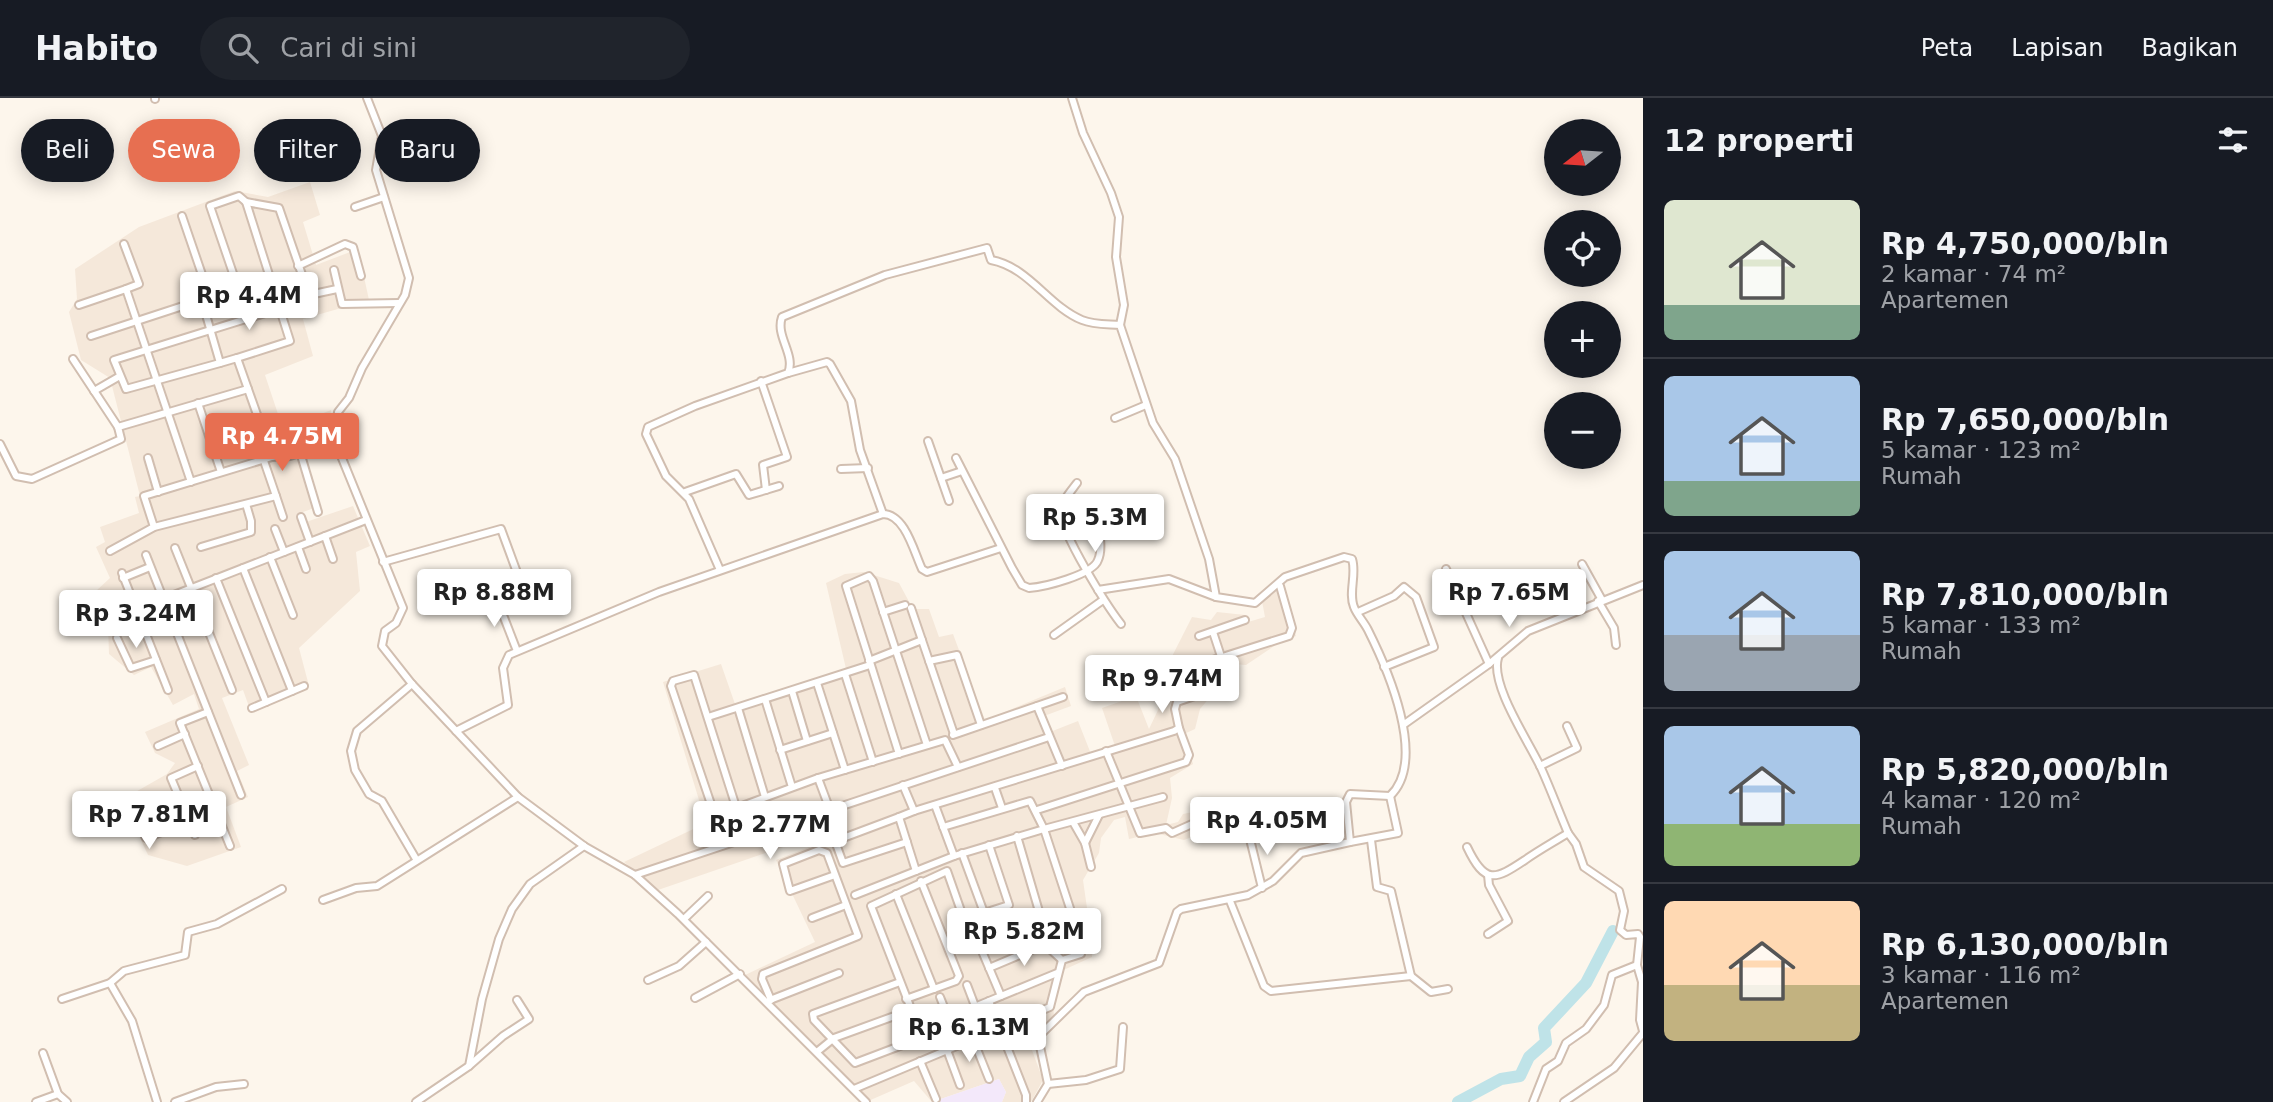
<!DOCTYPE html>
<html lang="id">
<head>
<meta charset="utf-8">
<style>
	body { margin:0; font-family:"DejaVu Sans",sans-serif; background:#20242c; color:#f1f3f6; height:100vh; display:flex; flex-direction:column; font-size:26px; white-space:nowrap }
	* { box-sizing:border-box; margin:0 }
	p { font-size:23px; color:#9ea1a6 }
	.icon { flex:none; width:38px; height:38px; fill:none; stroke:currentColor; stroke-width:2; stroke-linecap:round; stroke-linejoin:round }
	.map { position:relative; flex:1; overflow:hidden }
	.details { display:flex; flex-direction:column; background:#171b24; width:630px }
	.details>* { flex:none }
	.banner { position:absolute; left:21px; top:21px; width:665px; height:63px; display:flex; gap:14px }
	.needle { width:46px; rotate:253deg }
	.buttons { position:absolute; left:1544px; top:21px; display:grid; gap:14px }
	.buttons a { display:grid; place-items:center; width:77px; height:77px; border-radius:50%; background:#171b24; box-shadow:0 4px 18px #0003; font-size:35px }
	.price { position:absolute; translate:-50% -60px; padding:0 16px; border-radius:7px; background:#fff; color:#222; font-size:23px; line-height:46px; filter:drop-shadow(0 2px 4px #0008) }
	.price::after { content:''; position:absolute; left:50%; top:42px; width:21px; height:16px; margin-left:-10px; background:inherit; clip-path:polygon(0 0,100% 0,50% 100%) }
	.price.current { background:#e76f51; color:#fff }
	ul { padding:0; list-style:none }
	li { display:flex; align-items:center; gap:21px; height:175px; padding:0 21px }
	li+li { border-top:2px solid #363941 }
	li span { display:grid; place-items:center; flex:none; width:196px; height:140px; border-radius:10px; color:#555 }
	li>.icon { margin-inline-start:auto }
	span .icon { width:84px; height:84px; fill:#fffc; stroke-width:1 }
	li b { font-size:30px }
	h2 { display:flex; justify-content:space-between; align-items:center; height:84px; padding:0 21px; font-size:30px }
	.chip { padding:0 24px; border-radius:32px; background:#171b24; box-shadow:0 4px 18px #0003; font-size:24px; line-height:63px }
	.chip.current { background:#e76f51; color:#fff }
	header { display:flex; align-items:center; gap:42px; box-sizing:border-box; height:98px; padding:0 35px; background:#171b24; border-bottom:2px solid #363941 }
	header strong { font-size:33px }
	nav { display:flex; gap:38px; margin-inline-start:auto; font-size:24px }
	.search { width:490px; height:63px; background:#20242c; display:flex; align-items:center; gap:18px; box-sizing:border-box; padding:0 24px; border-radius:38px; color:#9ea1a6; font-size:26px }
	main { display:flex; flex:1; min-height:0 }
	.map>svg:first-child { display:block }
	.residential { fill:#f5e8da }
	.education { fill:#f3e8fa }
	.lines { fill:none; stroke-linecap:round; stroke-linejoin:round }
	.river { stroke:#bfe3e8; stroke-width:12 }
	.minor-casing { stroke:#d1beb0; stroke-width:10 }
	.minor { stroke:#fff; stroke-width:6 }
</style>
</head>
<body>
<header>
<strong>Habito</strong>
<div class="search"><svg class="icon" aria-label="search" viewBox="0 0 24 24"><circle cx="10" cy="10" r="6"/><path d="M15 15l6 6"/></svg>Cari di sini</div>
<nav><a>Peta</a><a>Lapisan</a><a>Bagikan</a></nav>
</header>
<main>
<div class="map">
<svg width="1643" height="1004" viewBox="0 0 1643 1004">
	<rect width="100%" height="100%" fill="#fdf6ec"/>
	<g class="residential">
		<path d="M 310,84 L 320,117 L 303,124 L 316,167 L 358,151 L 369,202 L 303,221 L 313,258 L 265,277 L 283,331 L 331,312 L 328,340 L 331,347 L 304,358 L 317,409 L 303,414 L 306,424 L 353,408 L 370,448 L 356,454 L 360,493 L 299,550 L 309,588 L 251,614 L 243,592 L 222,600 L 249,667 L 237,673 L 248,699 L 226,709 L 241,749 L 187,768 L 148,757 L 133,725 L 126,724 L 118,704 L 167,676 L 175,665 L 155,655 L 145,634 L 199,611 L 194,596 L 173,607 L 151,569 L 134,577 L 109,556 L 108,528 L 96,493 L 110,480 L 96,449 L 105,444 L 100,429 L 139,415 L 135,399 L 140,398 L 110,280 L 81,262 L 69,214 L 77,201 L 75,171 L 139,129 L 235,93 L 268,99 Z"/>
		<path d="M 864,474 L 899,485 L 913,511 L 929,511 L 939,539 L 953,536 L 985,622 L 1065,589 L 1071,608 L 1044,618 L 1050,634 L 1078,623 L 1091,656 L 1115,648 L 1102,610 L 1136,598 L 1149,631 L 1158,612 L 1160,582 L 1192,519 L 1211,522 L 1217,514 L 1245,517 L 1248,524 L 1265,519 L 1261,498 L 1280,482 L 1296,538 L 1280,544 L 1246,567 L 1232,566 L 1234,587 L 1211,598 L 1200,611 L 1195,631 L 1184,636 L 1193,666 L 1170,680 L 1172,700 L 1166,727 L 1178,724 L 1183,716 L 1207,711 L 1215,730 L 1184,742 L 1155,735 L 1129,741 L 1125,719 L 1114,722 L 1101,740 L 1099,755 L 1083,782 L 1087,810 L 1082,822 L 1092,846 L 1092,859 L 1057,875 L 1051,886 L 1054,918 L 1032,935 L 1029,944 L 1043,982 L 1031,1004 L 1002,1004 L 1006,994 L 999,981 L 932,1004 L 914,983 L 866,1004 L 743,878 L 815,844 L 776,762 L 827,742 L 824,735 L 658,792 L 624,764 L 706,725 L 663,584 L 721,566 L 735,606 L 847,575 L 826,485 L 845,476 Z"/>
	</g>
	<path class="education" d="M 999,981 L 1006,994 L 1002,1004 L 932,1004 Z"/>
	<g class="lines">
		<path class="river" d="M 1458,1004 L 1501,981 L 1520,978 L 1529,959 L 1546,944 L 1544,930 L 1586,885 L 1613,833"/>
		<defs>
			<g id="minor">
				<path d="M 367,0 L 382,38 L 376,72 L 409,180 L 405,197 L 362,270 L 349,300 L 338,314 L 335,343 L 403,510 L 396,525 L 385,533 L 382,548 L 412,586 L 518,699 L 584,748 L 635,777 L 678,816 L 866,1004"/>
				<path d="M 1072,0 L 1083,35 L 1111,95 L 1119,119 L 1116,159 L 1124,207 L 1120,227"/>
				<path d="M 155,1 L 155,0"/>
				<path d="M 355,109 L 384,99"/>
				<path d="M 182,118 L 210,200"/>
				<path d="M 124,146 L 139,186 L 126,191 L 191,384"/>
				<path d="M 298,168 L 345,146 L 353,149 L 361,178"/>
				<path d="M 334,172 L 342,206 L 399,205"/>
				<path d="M 238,190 L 269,181"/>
				<path d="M 202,203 L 220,265 L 237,260 L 272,359 L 290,358 L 335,343"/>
				<path d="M 79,207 L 126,191"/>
				<path d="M 279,208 L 309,197"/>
				<path d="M 91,238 L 238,190 L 210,108 L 239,98 L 246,104 L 279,110 L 309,197 L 337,191"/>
				<path d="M 237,260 L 290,243 L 246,104"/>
				<path d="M 73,261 L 118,329 L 248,291"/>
				<path d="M 220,265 L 126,291 L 114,262 L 278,211"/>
				<path d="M 788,275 L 827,264 L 830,266 L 851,303 L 860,352 L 883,416"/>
				<path d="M 761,283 L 787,359 L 763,367 L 766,392"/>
				<path d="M 94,293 L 120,278"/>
				<path d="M 198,305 L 221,374"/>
				<path d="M 1115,320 L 1146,307"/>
				<path d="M 928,343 L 949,403"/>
				<path d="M 211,344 L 261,328"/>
				<path d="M 0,346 L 16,378 L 32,381 L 121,341 L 118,329"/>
				<path d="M 300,354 L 318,414"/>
				<path d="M 148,360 L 158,394"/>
				<path d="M 263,360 L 276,398"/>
				<path d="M 956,360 L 1012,470 L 1022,487 L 1029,490 C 1044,489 1093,477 1098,462 C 1104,449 1097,426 1096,413"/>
				<path d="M 841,371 L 868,370"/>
				<path d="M 941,380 L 962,373"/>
				<path d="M 1077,385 C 1071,393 1061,404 1061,414 C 1061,435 1107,508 1121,526"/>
				<path d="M 685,394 L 736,376 L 749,397 L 779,388"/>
				<path d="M 301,419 L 310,444"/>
				<path d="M 154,429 L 144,398 L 272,359"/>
				<path d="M 275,431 L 284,454"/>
				<path d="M 325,438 L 333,461"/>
				<path d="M 201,449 L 251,434 L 251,423 L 246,406"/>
				<path d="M 298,449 L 306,471"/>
				<path d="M 175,450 L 232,592"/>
				<path d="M 110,453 L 154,429 L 276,398 L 283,419"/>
				<path d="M 146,457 L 241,697"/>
				<path d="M 270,459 L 293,517"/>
				<path d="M 383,464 L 501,431 L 529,507"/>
				<path d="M 1582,466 L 1602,502"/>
				<path d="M 243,470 L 292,593"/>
				<path d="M 1446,471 L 1489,566"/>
				<path d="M 720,472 L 689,401 L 666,378 L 646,336 L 648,329 L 695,308 L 788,275 C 796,257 775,238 782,219 L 885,177 L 987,150 L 991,162 C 1029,169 1048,208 1082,222 C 1094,227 1107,226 1120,227 L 1153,325 L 1175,361 L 1209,461 L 1216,499 L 1255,505 L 1285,479 L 1344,459 L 1352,461 C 1357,476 1348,495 1354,509 C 1357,517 1364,524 1368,532 C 1387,570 1428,662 1390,698"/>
				<path d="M 122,475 L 168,592"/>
				<path d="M 123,480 L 150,469"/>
				<path d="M 216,480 L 266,604"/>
				<path d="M 1098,492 L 1169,481 L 1216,499"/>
				<path d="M 496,499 L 517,553"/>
				<path d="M 1598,503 L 1614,530 L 1616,547"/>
				<path d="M 911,510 L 954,636"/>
				<path d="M 883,514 L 905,507"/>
				<path d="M 1358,514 L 1394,498 L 1404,489 L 1416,499 L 1434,549 L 1384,569"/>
				<path d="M 110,522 L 366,422"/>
				<path d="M 1054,537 L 1103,502"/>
				<path d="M 1199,538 L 1245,522"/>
				<path d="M 117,540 L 131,570 L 156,562"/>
				<path d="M 1498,560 C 1490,587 1529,644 1541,670 C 1551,692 1559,714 1568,735"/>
				<path d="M 869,563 L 922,542"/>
				<path d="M 929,563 L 957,557 L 981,627"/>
				<path d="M 1178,573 L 1289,538 L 1292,530 L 1280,488"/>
				<path d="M 845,576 L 873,664"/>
				<path d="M 817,585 L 845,672"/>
				<path d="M 412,586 L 357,633 L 351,653 L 355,672 L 369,696 L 382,703 L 416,761"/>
				<path d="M 792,593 L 807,643"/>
				<path d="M 765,601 L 792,689"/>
				<path d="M 1037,608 L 1062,668"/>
				<path d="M 252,610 L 304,588"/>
				<path d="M 738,610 L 765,699"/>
				<path d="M 208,614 L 180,625 L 230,748"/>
				<path d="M 708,619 L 870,567"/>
				<path d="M 1403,627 L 1489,566 L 1528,533 L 1643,487"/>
				<path d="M 456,633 L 508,607 L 503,570 L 509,557 L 659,494 L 883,416 C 905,416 914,454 922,471 L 927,474 L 1001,450"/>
				<path d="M 953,637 L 1063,599"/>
				<path d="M 158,648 L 185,636"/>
				<path d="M 780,652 L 833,635"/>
				<path d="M 1106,653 L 1140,735 L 1166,730 L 1172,735 L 1201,722"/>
				<path d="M 899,656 L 846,488 L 869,478 L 873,483 L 927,647"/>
				<path d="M 1540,668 L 1577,650 L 1567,628"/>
				<path d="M 818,680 L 830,712"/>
				<path d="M 903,687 L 914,713 L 1174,633 L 1179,630 L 1175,611 L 1177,604 L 1230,586 L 1213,534"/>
				<path d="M 995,690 L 1002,710"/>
				<path d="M 935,707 L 954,758 L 1044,731 L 1082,847 L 1081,856 L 1062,862 L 1050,851 L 1017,738"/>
				<path d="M 736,709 L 694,577 L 673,583 L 671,588 L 715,718 L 818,680 L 945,642 L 958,669"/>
				<path d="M 1037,712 L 1186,664 L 1189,657 L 1179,630"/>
				<path d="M 914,713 L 899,719 L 916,773"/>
				<path d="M 135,714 L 146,740 L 189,723"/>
				<path d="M 129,717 L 178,697"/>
				<path d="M 899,719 L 835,743 L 843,765 L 907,744"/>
				<path d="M 1073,724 L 1085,745 L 1091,769"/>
				<path d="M 943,729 L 1030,703 L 1044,731 L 1163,699"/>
				<path d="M 1248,733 L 1262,790"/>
				<path d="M 195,737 L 171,680 L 198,668"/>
				<path d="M 1371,742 L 1377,789 L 1391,793 L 1411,878 L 1431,894 L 1448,891"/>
				<path d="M 1350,744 L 1398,735 L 1390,698"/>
				<path d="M 1085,745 L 1099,717"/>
				<path d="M 1467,749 C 1485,787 1495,782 1525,762 C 1539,752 1554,744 1568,735 L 1576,746 L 1584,769 L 1619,793 L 1624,813 L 1620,832 L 1626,837 L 1638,836 L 1640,839 L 1637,867 L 1642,884 L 1640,922 L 1643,933"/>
				<path d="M 962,755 L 983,812 L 987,814 L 1009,807 L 989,747"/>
				<path d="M 635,777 L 1049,639"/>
				<path d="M 1488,777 L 1489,787 L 1508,823 L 1488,836"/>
				<path d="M 896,796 L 934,891"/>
				<path d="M 855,797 L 954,758"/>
				<path d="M 323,802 L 356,790 L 377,788 L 518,699"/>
				<path d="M 1230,803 L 1264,888 L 1271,893 L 1411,878"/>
				<path d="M 812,820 L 846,807"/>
				<path d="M 684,821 L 708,798"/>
				<path d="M 989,870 L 1048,845"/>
				<path d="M 648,882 L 679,868 L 706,844"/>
				<path d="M 900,884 L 813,916 L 814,922 L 855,965 L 934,935"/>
				<path d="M 110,885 L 132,923 L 157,1004"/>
				<path d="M 967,887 L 975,908"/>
				<path d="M 1001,898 L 979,846 L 1024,823"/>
				<path d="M 940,899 L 948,919"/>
				<path d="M 695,900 L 740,876"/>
				<path d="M 62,901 L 110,885 L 124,873 L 185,857 L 188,834 L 217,826 L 282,791"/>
				<path d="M 906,901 L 956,883 L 959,878 L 921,783"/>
				<path d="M 770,902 L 839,875"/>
				<path d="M 771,902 L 762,881 L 763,876 L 858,838 L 827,755 L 819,752 L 783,766 L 790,793 L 835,777"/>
				<path d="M 989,903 L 1026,997 L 1026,1004"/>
				<path d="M 938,924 L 1057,875"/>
				<path d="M 922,939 L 871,808 L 947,773 L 968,833 L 968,838 L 947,846"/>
				<path d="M 973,941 L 989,981"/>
				<path d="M 947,952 L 960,987"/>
				<path d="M 818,953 L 834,940 L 911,912"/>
				<path d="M 43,955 L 58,996 L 67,1004"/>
				<path d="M 920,963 L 936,1001"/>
				<path d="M 469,968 L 503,938 L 529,921 L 517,902"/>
				<path d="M 1048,986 L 1086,982 L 1120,971 L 1123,929"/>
				<path d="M 854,991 L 1050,909 L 1062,862"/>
				<path d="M 36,1004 L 58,996"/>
				<path d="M 175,1004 L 216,989 L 244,986"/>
				<path d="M 416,1004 L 469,968 L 482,901 L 499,841 L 512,811 L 530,786 L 584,748"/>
				<path d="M 1037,1004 L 1048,986 L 1038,939 L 1084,894 L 1159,865 L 1177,814 L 1181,811 L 1248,797 L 1273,783 L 1301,755 L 1350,744 L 1346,704 L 1350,696 L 1390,698"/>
				<path d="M 1533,1004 L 1546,971 L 1558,963 L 1566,945 L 1586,931 L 1604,907 L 1612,877 L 1637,867"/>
				<path d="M 1564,1004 L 1614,970 L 1643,935"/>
			</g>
		</defs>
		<use href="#minor" class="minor-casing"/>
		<use href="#minor" class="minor"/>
	</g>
</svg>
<div class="buttons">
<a><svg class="needle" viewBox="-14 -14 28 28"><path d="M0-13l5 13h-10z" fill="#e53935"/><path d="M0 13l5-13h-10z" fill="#9ea1a6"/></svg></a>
<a><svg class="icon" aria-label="locate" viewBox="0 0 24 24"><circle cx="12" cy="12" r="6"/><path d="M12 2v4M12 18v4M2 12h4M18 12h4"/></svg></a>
<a>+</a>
<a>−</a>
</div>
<b class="price" style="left:249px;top:234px">Rp 4.4M</b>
<b class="price current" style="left:282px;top:375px">Rp 4.75M</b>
<b class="price" style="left:1095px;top:456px">Rp 5.3M</b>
<b class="price" style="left:494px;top:531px">Rp 8.88M</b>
<b class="price" style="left:1509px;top:531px">Rp 7.65M</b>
<b class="price" style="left:136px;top:552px">Rp 3.24M</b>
<b class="price" style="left:1162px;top:617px">Rp 9.74M</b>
<b class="price" style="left:149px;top:753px">Rp 7.81M</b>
<b class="price" style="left:1267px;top:759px">Rp 4.05M</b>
<b class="price" style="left:770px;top:763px">Rp 2.77M</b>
<b class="price" style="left:1024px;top:870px">Rp 5.82M</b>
<b class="price" style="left:969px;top:966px">Rp 6.13M</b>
<div class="banner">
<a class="chip">Beli</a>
<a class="chip current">Sewa</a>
<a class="chip">Filter</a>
<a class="chip">Baru</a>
</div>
</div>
<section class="details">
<h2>12 properti<svg class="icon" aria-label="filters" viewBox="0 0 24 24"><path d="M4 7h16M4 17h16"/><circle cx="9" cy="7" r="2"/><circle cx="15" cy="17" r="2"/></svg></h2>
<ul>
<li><span style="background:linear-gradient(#dfe7d0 75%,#7fa58c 0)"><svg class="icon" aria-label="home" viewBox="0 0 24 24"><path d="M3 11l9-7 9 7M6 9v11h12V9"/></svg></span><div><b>Rp 4,750,000/bln</b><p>2 kamar · 74 m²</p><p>Apartemen</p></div></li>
<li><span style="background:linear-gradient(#a9c7e8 75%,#7fa58c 0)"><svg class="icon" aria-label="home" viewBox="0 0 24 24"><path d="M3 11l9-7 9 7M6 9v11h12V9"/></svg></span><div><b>Rp 7,650,000/bln</b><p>5 kamar · 123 m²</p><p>Rumah</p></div></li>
<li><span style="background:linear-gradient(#a9c7e8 60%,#9aa5b1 0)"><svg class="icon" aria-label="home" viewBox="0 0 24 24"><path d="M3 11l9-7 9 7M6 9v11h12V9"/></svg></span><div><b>Rp 7,810,000/bln</b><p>5 kamar · 133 m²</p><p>Rumah</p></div></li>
<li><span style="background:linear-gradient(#a9c7e8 70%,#8fb573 0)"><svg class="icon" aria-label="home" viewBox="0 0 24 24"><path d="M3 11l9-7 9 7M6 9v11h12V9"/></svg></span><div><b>Rp 5,820,000/bln</b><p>4 kamar · 120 m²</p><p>Rumah</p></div></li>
<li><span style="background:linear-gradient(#ffd9b3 60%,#c2b280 0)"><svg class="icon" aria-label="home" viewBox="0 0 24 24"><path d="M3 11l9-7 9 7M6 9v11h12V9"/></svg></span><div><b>Rp 6,130,000/bln</b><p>3 kamar · 116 m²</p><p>Apartemen</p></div></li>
</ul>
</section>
</main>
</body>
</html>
